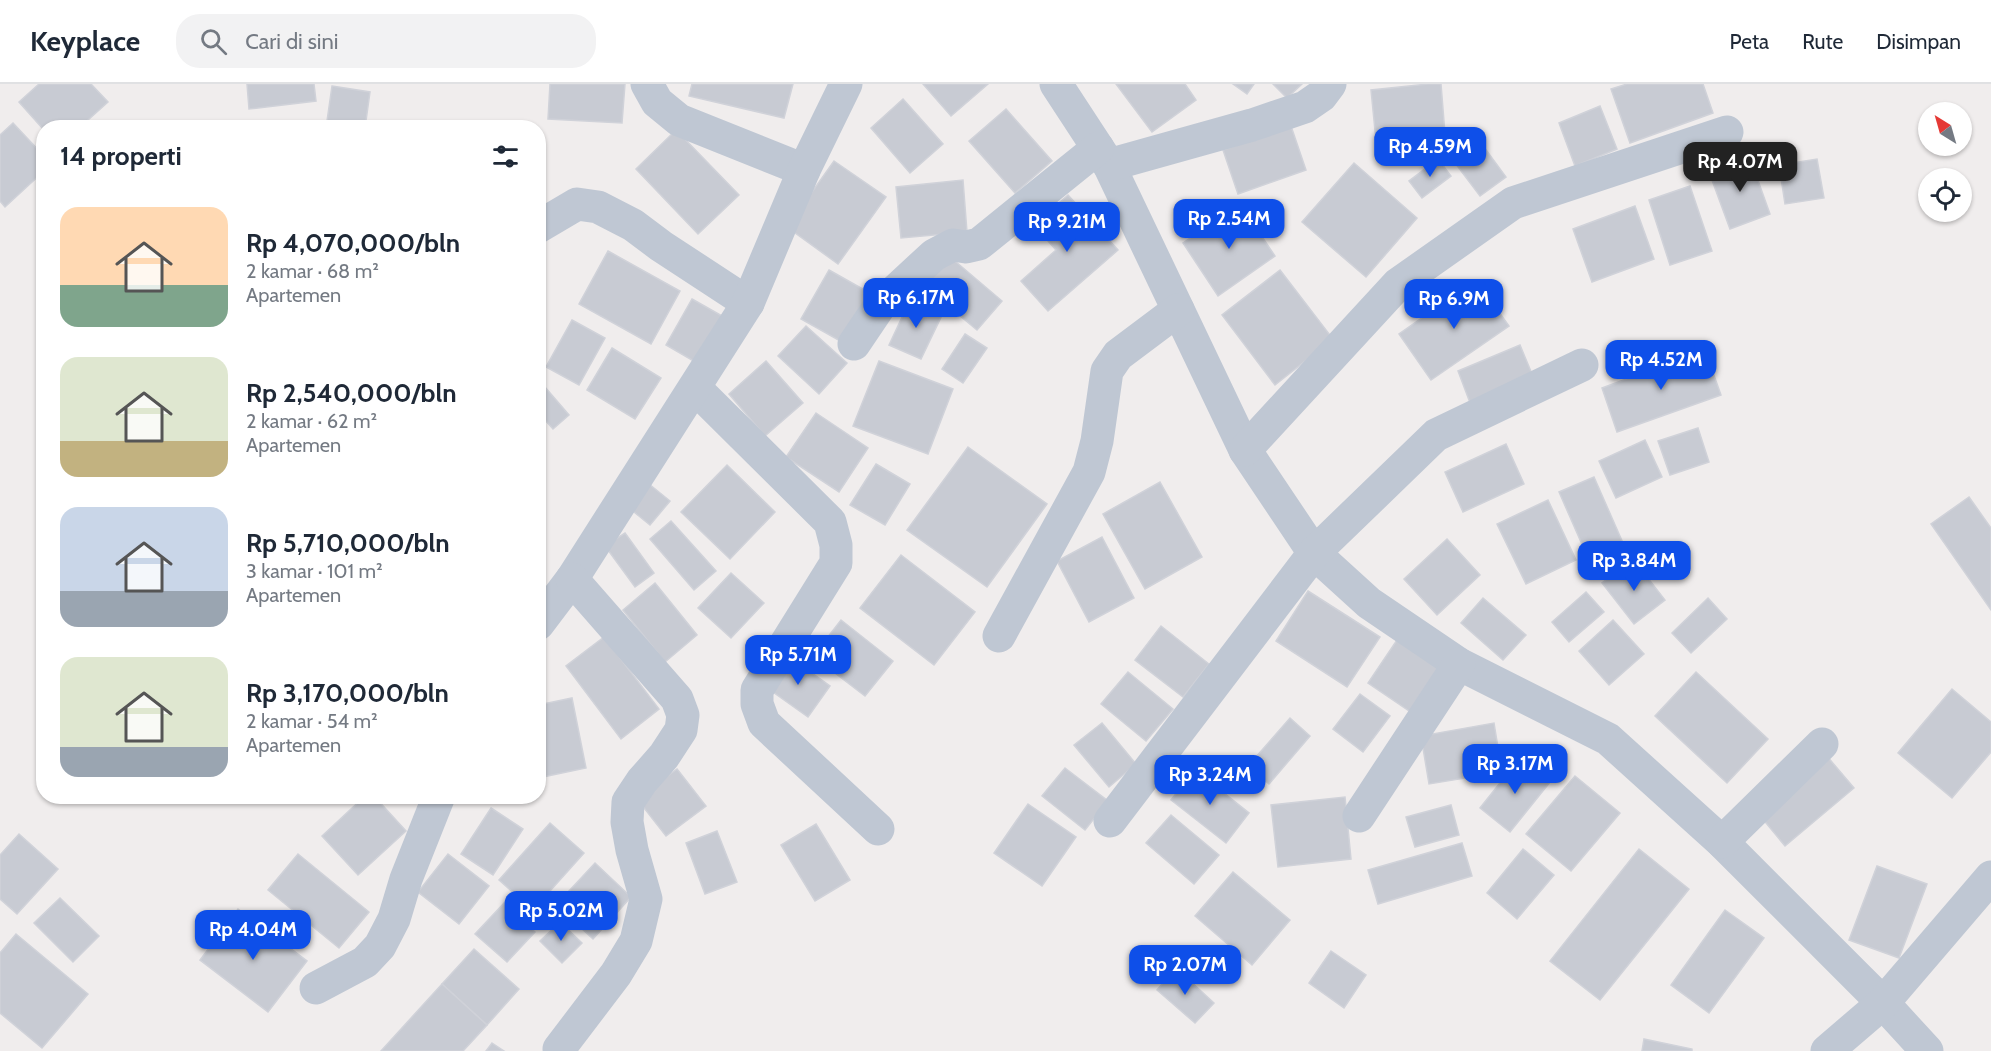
<!DOCTYPE html>
<html lang="id">
<head>
<meta charset="utf-8">
<style>
	body { margin:0; font-family:Cabin,sans-serif; background:#f2f2f3; color:#1f2937; height:100vh; display:flex; flex-direction:column; font-size:22px; white-space:nowrap }
	* { box-sizing:border-box; margin:0 }
	p { font-size:20px; color:#747a83 }
	.icon { flex:none; width:33px; height:33px; fill:none; stroke:currentColor; stroke-width:2; stroke-linecap:round; stroke-linejoin:round }
	.map { position:relative; flex:1; overflow:hidden }
	.sheet { position:absolute; left:36px; top:36px; width:510px; height:684px; display:flex; flex-direction:column; background:#fff; border-radius:24px; box-shadow:0 2px 4px #0004 }
	.sheet>* { flex:none }
	.needle { width:39px; rotate:323deg }
	.buttons { position:absolute; left:1918px; top:18px; display:grid; gap:12px }
	.buttons a { display:grid; place-items:center; width:54px; height:54px; border-radius:50%; background:#fff; box-shadow:0 2px 4px #0004; font-size:30px }
	.price { position:absolute; translate:-50% -51px; padding:0 14px; border-radius:12px; background:#0e4fe9; color:#fff; font-size:20px; line-height:39px; filter:drop-shadow(0 2px 3px #0008) }
	.price::after { content:''; position:absolute; left:50%; top:36px; width:18px; height:14px; margin-left:-9px; background:inherit; clip-path:polygon(0 0,100% 0,50% 100%) }
	.price.selected { background:#222; color:#fff }
	ul { padding:0; list-style:none }
	li { display:flex; align-items:center; gap:18px; height:150px; padding:0 24px }
	li span { display:grid; place-items:center; flex:none; width:168px; height:120px; border-radius:18px; color:#555 }
	li>.icon { margin-inline-start:auto }
	span .icon { width:72px; height:72px; fill:#fffc; stroke-width:1 }
	li b { font-size:26px }
	h2 { display:flex; justify-content:space-between; align-items:center; height:72px; padding:0 24px; font-size:26px }
	header { display:flex; align-items:center; gap:36px; box-sizing:border-box; height:84px; padding:0 30px; background:#fff; border-bottom:2px solid #e0e1e3 }
	header strong { font-size:28px }
	nav { display:flex; gap:33px; margin-inline-start:auto; font-size:21px }
	.search { width:420px; height:54px; background:#f2f2f3; display:flex; align-items:center; gap:15px; box-sizing:border-box; padding:0 21px; border-radius:24px; color:#747a83; font-size:22px }
	.map>svg:first-child { display:block }
	.building { fill:#c8cbd3; stroke:#d0d2d9; stroke-width:1.5 }
	.lines { fill:none; stroke-linecap:round; stroke-linejoin:round }
	.minor { stroke:#bfc7d3; stroke-width:33 }
</style>
</head>
<body>
<header>
<strong>Keyplace</strong>
<div class="search"><svg class="icon" aria-label="search" viewBox="0 0 24 24"><circle cx="10" cy="10" r="6"/><path d="M15 15l6 6"/></svg>Cari di sini</div>
<nav><a>Peta</a><a>Rute</a><a>Disimpan</a></nav>
</header>
<div class="map">
<svg width="1991" height="967" viewBox="0 0 1991 967">
	<rect width="100%" height="100%" fill="#f0eded"/>
	<g class="building">
		<path d="M 39,0 L 91,0 L 108,18 L 79,44 L 44,44 L 44,46 L 19,18 Z"/>
		<path d="M 247,0 L 314,0 L 316,17 L 249,25 Z"/>
		<path d="M 550,0 L 625,0 L 622,39 L 548,35 Z"/>
		<path d="M 692,0 L 793,0 L 784,34 L 689,12 Z"/>
		<path d="M 923,0 L 988,0 L 951,32 Z"/>
		<path d="M 1116,0 L 1185,0 L 1196,16 L 1152,48 Z"/>
		<path d="M 1233,0 L 1254,0 L 1247,10 Z"/>
		<path d="M 1273,0 L 1302,0 L 1287,14 Z"/>
		<path d="M 1428,0 L 1441,0 L 1445,50 L 1406,54 L 1408,74 L 1378,77 L 1371,6 Z"/>
		<path d="M 1627,0 L 1703,0 L 1713,29 L 1630,59 L 1611,5 Z"/>
		<path d="M 332,2 L 370,8 L 365,44 L 326,44 Z"/>
		<path d="M 903,15 L 943,60 L 910,89 L 871,44 Z"/>
		<path d="M 1600,22 L 1617,65 L 1575,82 L 1559,39 Z"/>
		<path d="M 1006,25 L 1052,77 L 1015,109 L 969,57 Z"/>
		<path d="M 13,39 L 44,72 L 44,87 L 5,123 L 0,117 L 0,51 Z"/>
		<path d="M 1291,42 L 1306,86 L 1238,110 L 1223,66 Z"/>
		<path d="M 676,46 L 739,111 L 698,150 L 636,85 Z"/>
		<path d="M 1478,55 L 1506,93 L 1480,112 L 1452,75 Z"/>
		<path d="M 1750,74 L 1770,130 L 1730,145 L 1709,88 Z"/>
		<path d="M 1438,75 L 1451,92 L 1422,114 L 1409,97 Z"/>
		<path d="M 1817,75 L 1824,114 L 1785,120 L 1779,81 Z"/>
		<path d="M 834,77 L 886,113 L 838,180 L 787,143 Z"/>
		<path d="M 1354,79 L 1417,134 L 1366,193 L 1302,138 Z"/>
		<path d="M 963,96 L 967,148 L 901,154 L 896,103 Z"/>
		<path d="M 1690,102 L 1712,167 L 1670,181 L 1649,116 Z"/>
		<path d="M 1068,111 L 1118,166 L 1048,227 L 1021,197 L 1056,166 L 1034,141 Z"/>
		<path d="M 1240,120 L 1275,172 L 1218,212 L 1183,159 Z"/>
		<path d="M 1635,122 L 1654,175 L 1592,198 L 1573,145 Z"/>
		<path d="M 608,167 L 680,207 L 651,260 L 579,220 Z"/>
		<path d="M 949,172 L 1002,217 L 977,246 L 924,202 Z"/>
		<path d="M 829,186 L 870,209 L 842,258 L 801,235 Z"/>
		<path d="M 1280,186 L 1333,255 L 1275,301 L 1222,231 Z"/>
		<path d="M 1476,196 L 1509,242 L 1431,296 L 1399,250 Z"/>
		<path d="M 911,214 L 943,229 L 921,275 L 889,261 Z"/>
		<path d="M 692,215 L 724,233 L 697,279 L 666,261 Z"/>
		<path d="M 572,236 L 605,254 L 579,301 L 546,283 Z"/>
		<path d="M 806,242 L 847,279 L 819,310 L 778,272 Z"/>
		<path d="M 965,250 L 987,264 L 963,299 L 942,285 Z"/>
		<path d="M 1520,261 L 1535,297 L 1472,324 L 1458,287 Z"/>
		<path d="M 612,264 L 661,294 L 635,335 L 587,306 Z"/>
		<path d="M 1705,266 L 1721,311 L 1617,348 L 1602,304 Z"/>
		<path d="M 766,277 L 803,319 L 765,352 L 729,310 Z"/>
		<path d="M 879,277 L 953,305 L 928,370 L 853,342 Z"/>
		<path d="M 538,295 L 569,331 L 553,345 L 538,328 Z"/>
		<path d="M 816,329 L 868,364 L 839,408 L 786,373 Z"/>
		<path d="M 1698,344 L 1709,378 L 1670,391 L 1658,357 Z"/>
		<path d="M 1645,356 L 1662,393 L 1616,414 L 1599,377 Z"/>
		<path d="M 1506,360 L 1524,400 L 1463,428 L 1445,388 Z"/>
		<path d="M 968,363 L 1047,420 L 987,503 L 907,446 Z"/>
		<path d="M 876,380 L 910,400 L 885,441 L 850,421 Z"/>
		<path d="M 727,381 L 775,428 L 730,475 L 681,428 Z"/>
		<path d="M 1594,393 L 1623,459 L 1588,474 L 1559,408 Z"/>
		<path d="M 1160,398 L 1202,473 L 1145,505 L 1103,430 Z"/>
		<path d="M 649,400 L 670,417 L 650,441 L 629,424 Z"/>
		<path d="M 1969,413 L 1991,444 L 1991,526 L 1931,440 Z"/>
		<path d="M 1548,416 L 1576,476 L 1526,500 L 1497,440 Z"/>
		<path d="M 671,437 L 716,487 L 694,506 L 650,455 Z"/>
		<path d="M 625,449 L 654,489 L 635,503 L 605,462 Z"/>
		<path d="M 1102,453 L 1134,514 L 1089,538 L 1057,477 Z"/>
		<path d="M 1447,455 L 1480,491 L 1437,531 L 1404,495 Z"/>
		<path d="M 901,471 L 975,528 L 934,581 L 860,524 Z"/>
		<path d="M 1633,475 L 1665,516 L 1634,540 L 1602,499 Z"/>
		<path d="M 731,489 L 764,519 L 731,554 L 698,524 Z"/>
		<path d="M 655,499 L 697,551 L 665,578 L 623,526 Z"/>
		<path d="M 1308,507 L 1380,553 L 1347,603 L 1276,557 Z"/>
		<path d="M 1586,508 L 1604,528 L 1569,558 L 1552,538 Z"/>
		<path d="M 1483,514 L 1526,551 L 1503,576 L 1461,539 Z"/>
		<path d="M 1708,514 L 1727,535 L 1691,569 L 1672,549 Z"/>
		<path d="M 841,536 L 893,577 L 865,612 L 813,572 Z"/>
		<path d="M 1613,536 L 1644,570 L 1609,601 L 1579,567 Z"/>
		<path d="M 1161,542 L 1209,580 L 1183,613 L 1135,576 Z"/>
		<path d="M 604,553 L 659,625 L 621,655 L 566,582 Z"/>
		<path d="M 1399,553 L 1449,587 L 1418,633 L 1368,599 Z"/>
		<path d="M 788,572 L 830,602 L 808,633 L 766,603 Z"/>
		<path d="M 1128,588 L 1173,625 L 1146,657 L 1101,620 Z"/>
		<path d="M 1696,588 L 1768,655 L 1727,699 L 1655,632 Z"/>
		<path d="M 1952,605 L 1991,638 L 1991,668 L 1952,714 L 1898,669 Z"/>
		<path d="M 1360,610 L 1390,632 L 1363,668 L 1333,645 Z"/>
		<path d="M 572,614 L 586,684 L 538,694 L 538,621 Z"/>
		<path d="M 1290,634 L 1310,652 L 1269,700 L 1248,682 Z"/>
		<path d="M 1102,639 L 1136,680 L 1109,703 L 1074,661 Z"/>
		<path d="M 1494,639 L 1502,688 L 1429,700 L 1421,652 Z"/>
		<path d="M 1826,671 L 1854,704 L 1785,762 L 1757,728 Z"/>
		<path d="M 1520,674 L 1550,698 L 1510,748 L 1480,724 Z"/>
		<path d="M 1065,684 L 1108,717 L 1085,746 L 1042,712 Z"/>
		<path d="M 677,685 L 706,722 L 666,752 L 637,715 Z"/>
		<path d="M 1195,686 L 1249,729 L 1226,759 L 1171,716 Z"/>
		<path d="M 1575,692 L 1620,729 L 1571,787 L 1526,750 Z"/>
		<path d="M 365,712 L 374,712 L 406,747 L 358,791 L 322,752 Z"/>
		<path d="M 1345,713 L 1351,775 L 1278,783 L 1271,721 Z"/>
		<path d="M 1028,720 L 1076,753 L 1042,802 L 994,769 Z"/>
		<path d="M 1451,721 L 1459,751 L 1415,763 L 1406,733 Z"/>
		<path d="M 491,724 L 523,745 L 493,791 L 461,770 Z"/>
		<path d="M 1171,731 L 1219,771 L 1194,800 L 1146,759 Z"/>
		<path d="M 550,739 L 584,769 L 533,826 L 499,796 Z"/>
		<path d="M 816,740 L 850,796 L 815,817 L 781,761 Z"/>
		<path d="M 717,747 L 737,798 L 705,810 L 686,759 Z"/>
		<path d="M 19,750 L 58,785 L 17,830 L 0,815 L 0,771 Z"/>
		<path d="M 1462,759 L 1472,792 L 1378,820 L 1368,786 Z"/>
		<path d="M 1523,765 L 1554,791 L 1517,835 L 1487,809 Z"/>
		<path d="M 1639,765 L 1689,805 L 1600,916 L 1550,877 Z"/>
		<path d="M 298,770 L 369,828 L 339,864 L 268,806 Z"/>
		<path d="M 448,770 L 489,802 L 459,840 L 418,808 Z"/>
		<path d="M 595,779 L 631,813 L 593,855 L 556,821 Z"/>
		<path d="M 1877,782 L 1927,800 L 1899,874 L 1849,856 Z"/>
		<path d="M 1233,788 L 1290,836 L 1252,881 L 1195,832 Z"/>
		<path d="M 60,814 L 99,852 L 73,878 L 34,839 Z"/>
		<path d="M 504,819 L 535,848 L 507,878 L 475,850 Z"/>
		<path d="M 238,825 L 307,877 L 268,928 L 200,876 Z"/>
		<path d="M 1725,826 L 1764,854 L 1709,929 L 1671,901 Z"/>
		<path d="M 560,838 L 582,859 L 562,879 L 540,857 Z"/>
		<path d="M 16,850 L 88,910 L 42,964 L 0,929 L 0,869 Z"/>
		<path d="M 474,865 L 519,905 L 487,941 L 442,900 Z"/>
		<path d="M 1331,867 L 1366,891 L 1344,924 L 1309,899 Z"/>
		<path d="M 1176,884 L 1214,919 L 1195,939 L 1157,906 Z"/>
		<path d="M 442,900 L 487,941 L 463,967 L 381,967 Z"/>
		<path d="M 1644,955 L 1692,965 L 1692,967 L 1642,967 Z"/>
		<path d="M 492,959 L 504,967 L 486,967 Z"/>
	</g>
	<g class="lines">
		<g class="minor">
			<path d="M 647,0 L 657,18 L 679,36 L 804,86"/>
			<path d="M 1056,0 L 1109,81 L 1245,366 L 1314,469 L 1369,519 L 1459,580 L 1608,655 L 1722,758 L 1883,919 L 1927,967"/>
			<path d="M 1109,81 L 1252,41 L 1305,23 L 1321,12 L 1330,0"/>
			<path d="M 538,143 L 577,120 L 598,123 L 633,141 L 661,162 L 748,219"/>
			<path d="M 854,260 L 881,220 L 934,171 L 953,161 L 966,163 L 979,160 L 1098,64"/>
			<path d="M 695,304 L 830,438 L 836,461 L 836,479 L 757,606 L 757,620 L 764,639 L 878,745"/>
			<path d="M 1245,366 L 1398,200 L 1513,119 L 1727,48"/>
			<path d="M 538,540 L 572,495 L 748,219 L 804,86 L 846,0"/>
			<path d="M 999,552 L 1089,388 L 1097,357 L 1107,287 L 1118,271 L 1178,226"/>
			<path d="M 1359,732 L 1459,580"/>
			<path d="M 1110,737 L 1314,469 L 1436,351 L 1582,281"/>
			<path d="M 1722,758 L 1822,660"/>
			<path d="M 316,904 L 365,878 L 380,862 L 394,835 L 406,795 L 439,712"/>
			<path d="M 559,965 L 616,890 L 636,857 L 646,815 L 632,766 L 627,738 L 628,718 L 642,697 L 664,672 L 681,646 L 683,631 L 677,615 L 572,495"/>
			<path d="M 1827,967 L 1883,919 L 1991,793"/>
		</g>
	</g>
</svg>
<div class="buttons">
<a><svg class="needle" viewBox="-14 -14 28 28"><path d="M0-13l5 13h-10z" fill="#e53935"/><path d="M0 13l5-13h-10z" fill="#747a83"/></svg></a>
<a><svg class="icon" aria-label="locate" viewBox="0 0 24 24"><circle cx="12" cy="12" r="6"/><path d="M12 2v4M12 18v4M2 12h4M18 12h4"/></svg></a>
</div>
<b class="price" style="left:1430px;top:94px">Rp 4.59M</b>
<b class="price selected" style="left:1740px;top:109px">Rp 4.07M</b>
<b class="price" style="left:1229px;top:166px">Rp 2.54M</b>
<b class="price" style="left:1067px;top:169px">Rp 9.21M</b>
<b class="price" style="left:916px;top:245px">Rp 6.17M</b>
<b class="price" style="left:1454px;top:246px">Rp 6.9M</b>
<b class="price" style="left:1661px;top:307px">Rp 4.52M</b>
<b class="price" style="left:1634px;top:508px">Rp 3.84M</b>
<b class="price" style="left:798px;top:602px">Rp 5.71M</b>
<b class="price" style="left:1515px;top:711px">Rp 3.17M</b>
<b class="price" style="left:1210px;top:722px">Rp 3.24M</b>
<b class="price" style="left:561px;top:858px">Rp 5.02M</b>
<b class="price" style="left:253px;top:877px">Rp 4.04M</b>
<b class="price" style="left:1185px;top:912px">Rp 2.07M</b>
<section class="sheet">
<h2>14 properti<svg class="icon" aria-label="filters" viewBox="0 0 24 24"><path d="M4 7h16M4 17h16"/><circle cx="9" cy="7" r="2"/><circle cx="15" cy="17" r="2"/></svg></h2>
<ul>
<li><span style="background:linear-gradient(#ffd9b3 65%,#7fa58c 0)"><svg class="icon" aria-label="home" viewBox="0 0 24 24"><path d="M3 11l9-7 9 7M6 9v11h12V9"/></svg></span><div><b>Rp 4,070,000/bln</b><p>2 kamar · 68 m²</p><p>Apartemen</p></div></li>
<li><span style="background:linear-gradient(#dfe7d0 70%,#c2b280 0)"><svg class="icon" aria-label="home" viewBox="0 0 24 24"><path d="M3 11l9-7 9 7M6 9v11h12V9"/></svg></span><div><b>Rp 2,540,000/bln</b><p>2 kamar · 62 m²</p><p>Apartemen</p></div></li>
<li><span style="background:linear-gradient(#c9d6e8 70%,#9aa5b1 0)"><svg class="icon" aria-label="home" viewBox="0 0 24 24"><path d="M3 11l9-7 9 7M6 9v11h12V9"/></svg></span><div><b>Rp 5,710,000/bln</b><p>3 kamar · 101 m²</p><p>Apartemen</p></div></li>
<li><span style="background:linear-gradient(#dfe7d0 75%,#9aa5b1 0)"><svg class="icon" aria-label="home" viewBox="0 0 24 24"><path d="M3 11l9-7 9 7M6 9v11h12V9"/></svg></span><div><b>Rp 3,170,000/bln</b><p>2 kamar · 54 m²</p><p>Apartemen</p></div></li>
</ul>
</section>
</div>
</body>
</html>
